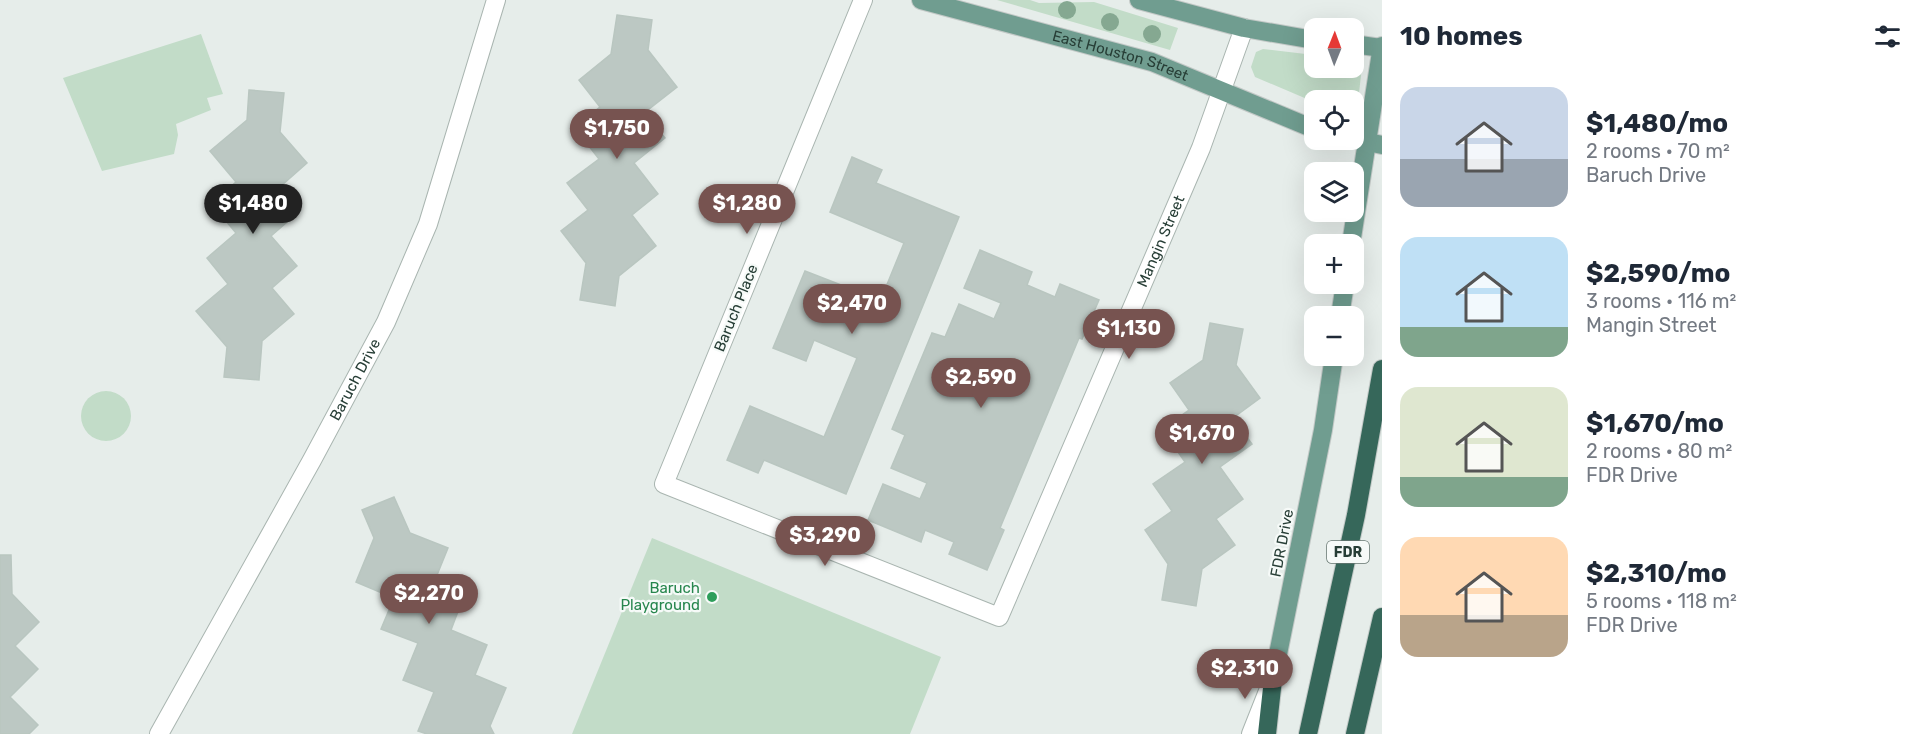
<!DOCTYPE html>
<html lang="en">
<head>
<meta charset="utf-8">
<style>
	body { margin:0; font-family:Rubik,sans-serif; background:#f6f6f7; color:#1f2937; height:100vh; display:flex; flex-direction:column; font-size:22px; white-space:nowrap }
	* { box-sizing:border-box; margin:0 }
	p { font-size:20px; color:#747a83 }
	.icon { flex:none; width:33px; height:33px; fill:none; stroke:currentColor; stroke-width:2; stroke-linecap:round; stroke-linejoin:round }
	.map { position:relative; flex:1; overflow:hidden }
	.panel { display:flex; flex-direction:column; background:#fff; width:540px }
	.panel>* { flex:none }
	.needle { width:39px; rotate:1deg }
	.fabs { position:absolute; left:1304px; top:18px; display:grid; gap:12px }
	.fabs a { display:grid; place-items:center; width:60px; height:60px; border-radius:12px; background:#fff; box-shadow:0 6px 24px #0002; font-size:30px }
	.price { position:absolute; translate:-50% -51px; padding:0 14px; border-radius:21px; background:#775350; color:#fff; font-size:20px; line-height:39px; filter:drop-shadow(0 2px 3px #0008) }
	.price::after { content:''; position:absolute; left:50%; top:36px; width:18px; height:14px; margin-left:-9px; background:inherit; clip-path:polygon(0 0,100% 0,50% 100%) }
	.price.active { background:#222; color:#fff }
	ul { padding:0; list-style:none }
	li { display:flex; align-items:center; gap:18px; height:150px; padding:0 18px }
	li span { display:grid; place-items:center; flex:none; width:168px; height:120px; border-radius:18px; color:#555 }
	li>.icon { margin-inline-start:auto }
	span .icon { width:72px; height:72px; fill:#fffc; stroke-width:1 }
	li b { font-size:26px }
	h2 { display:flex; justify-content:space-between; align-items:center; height:72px; padding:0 18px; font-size:26px }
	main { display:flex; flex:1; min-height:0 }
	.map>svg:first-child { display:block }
	.green { fill:#c2dcc8 }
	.building { fill:#bcc8c3; stroke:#b9c6c0; stroke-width:1.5 }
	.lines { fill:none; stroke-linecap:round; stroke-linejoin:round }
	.minor-casing { stroke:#a9b5b0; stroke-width:20 }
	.primary-casing { stroke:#c3c9c7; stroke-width:20 }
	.motorway-casing { stroke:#c3c9c7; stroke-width:20 }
	.minor { stroke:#fff; stroke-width:18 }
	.primary { stroke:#709d90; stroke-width:18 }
	.motorway { stroke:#36675a; stroke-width:18 }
	.tree { fill:#85a891 }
	.leisure-dot { fill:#2e9e5b; stroke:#f6faf8; stroke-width:2 }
	.labels { text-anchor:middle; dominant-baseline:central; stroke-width:4.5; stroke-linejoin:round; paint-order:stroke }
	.shield { fill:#f6faf8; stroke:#657670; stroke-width:1.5 }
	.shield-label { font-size:14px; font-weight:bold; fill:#273e36 }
	.street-label { font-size:15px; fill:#273e36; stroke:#f6faf8 }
	.leisure-label { font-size:15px; fill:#27864d; stroke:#f6faf8; text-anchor:end }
</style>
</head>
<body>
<main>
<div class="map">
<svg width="1382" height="734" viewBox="0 0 1382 734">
	<rect width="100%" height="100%" fill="#e6edea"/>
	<g class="green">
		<path d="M 997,0 L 1030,0 L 1039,3 L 1094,2 L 1178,28 L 1170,50 Z"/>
		<path d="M 201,34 L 223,94 L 207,98 L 211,110 L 176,124 L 178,135 L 174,154 L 102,171 L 63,78 Z"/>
		<path d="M 1263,49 L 1314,55 L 1314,68 L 1353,68 L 1353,59 L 1358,60 L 1362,67 L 1357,110 L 1353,113 L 1353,100 L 1314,102 L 1255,77 L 1251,67 L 1256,52 Z"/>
		<circle cx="106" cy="416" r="25"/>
		<path d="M 652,538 L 941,657 L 910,734 L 572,734 Z"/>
	</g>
	<g class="building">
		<path d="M 617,15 L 652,20 L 648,50 L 677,87 L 644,113 L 665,138 L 634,163 L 658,194 L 632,215 L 656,246 L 619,276 L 615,306 L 580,300 L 586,263 L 561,231 L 588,210 L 567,183 L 599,159 L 574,127 L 600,107 L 579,80 L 611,54 Z"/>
		<path d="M 249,90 L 284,93 L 280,132 L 307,163 L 281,186 L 301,210 L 271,236 L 297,266 L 272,288 L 294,314 L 262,341 L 259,380 L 224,377 L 227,347 L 196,311 L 228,284 L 207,258 L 236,233 L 211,203 L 236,182 L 210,151 L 247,120 Z"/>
		<path d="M 852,157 L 882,170 L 876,183 L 959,217 L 846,494 L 764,460 L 758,473 L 727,460 L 750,406 L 824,437 L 857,358 L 814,340 L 806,361 L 773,348 L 805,271 L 841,285 L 833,304 L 872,321 L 904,243 L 830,212 Z"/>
		<path d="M 980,250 L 1032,272 L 1027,285 L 1055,297 L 1060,284 L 1099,300 L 1082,339 L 1079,338 L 1000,528 L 1004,530 L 987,570 L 949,554 L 954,542 L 925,530 L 921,542 L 868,520 L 883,484 L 920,499 L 927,483 L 891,468 L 905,435 L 892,429 L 932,333 L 945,337 L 959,304 L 994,319 L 1001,303 L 964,288 Z"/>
		<path d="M 1210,323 L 1243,329 L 1236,365 L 1260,398 L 1233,418 L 1252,444 L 1220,467 L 1243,499 L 1216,519 L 1235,545 L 1202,569 L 1196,606 L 1162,600 L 1168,564 L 1145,530 L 1172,511 L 1153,484 L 1185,462 L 1162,429 L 1189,410 L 1170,383 L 1203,360 Z"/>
		<path d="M 394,497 L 410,533 L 448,548 L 435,580 L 465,593 L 451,630 L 487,645 L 475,675 L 506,688 L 490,726 L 494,734 L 427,734 L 418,731 L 434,692 L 403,680 L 418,643 L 381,629 L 394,598 L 356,582 L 374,538 L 362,510 Z"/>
		<path d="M 0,555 L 11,555 L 12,594 L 39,622 L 15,646 L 38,669 L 10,697 L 38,725 L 29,734 L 0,734 Z"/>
	</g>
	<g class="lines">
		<defs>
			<g id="minor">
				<path id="s1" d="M 863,0 L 664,484 L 999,617 L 1201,148 L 1244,28"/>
				<path id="s2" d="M 159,734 L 312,460 L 386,322 L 428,224 L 496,0"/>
				<path d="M 1251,734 L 1270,686"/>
			</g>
			<g id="primary">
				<path id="s3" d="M 921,0 L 1152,62 L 1314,129"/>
				<path d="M 1139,0 L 1244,28 L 1314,40"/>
				<path d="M 1353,44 L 1382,48"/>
				<path d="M 1353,139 L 1382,145"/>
				<path d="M 1351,244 L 1382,46"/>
				<path d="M 1340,316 L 1345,284"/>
				<path d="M 1273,679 L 1323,430 L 1334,356"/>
			</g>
			<g id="motorway">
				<path d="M 1267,734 L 1273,679"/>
				<path d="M 1308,734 L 1356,515 L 1382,369"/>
				<path d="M 1355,734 L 1382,617"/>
			</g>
		</defs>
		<use href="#minor" class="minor-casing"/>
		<use href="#primary" class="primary-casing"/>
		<use href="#motorway" class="motorway-casing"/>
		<use href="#minor" class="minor"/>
		<use href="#primary" class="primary"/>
		<use href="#motorway" class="motorway"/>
	</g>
	<g class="tree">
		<circle cx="1067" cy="10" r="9"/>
		<circle cx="1110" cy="22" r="9"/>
		<circle cx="1152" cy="34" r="9"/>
	</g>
	<circle class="leisure-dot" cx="712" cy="597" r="6"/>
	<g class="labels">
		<rect class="shield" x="1327" y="541" width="42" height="22" rx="4.5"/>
		<g class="shield-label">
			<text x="1348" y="552">FDR</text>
		</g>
		<g class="street-label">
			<text stroke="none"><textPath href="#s3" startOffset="207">East Houston Street</textPath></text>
			<text stroke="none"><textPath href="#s1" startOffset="1293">Mangin Street</textPath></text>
			<text transform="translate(736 308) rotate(-68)">Baruch Place</text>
			<text stroke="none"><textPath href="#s2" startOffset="405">Baruch Drive</textPath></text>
			<text transform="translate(1282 543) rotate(-79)">FDR Drive</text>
		</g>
		<g class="leisure-label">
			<text x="700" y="588">Baruch<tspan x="700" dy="17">Playground</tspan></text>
		</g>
	</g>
</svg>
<div class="fabs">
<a><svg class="needle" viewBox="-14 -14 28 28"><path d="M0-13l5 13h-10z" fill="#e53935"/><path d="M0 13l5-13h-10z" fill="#747a83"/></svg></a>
<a><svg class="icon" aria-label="locate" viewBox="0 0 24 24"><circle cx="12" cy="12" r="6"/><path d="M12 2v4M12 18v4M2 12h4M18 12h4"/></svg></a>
<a><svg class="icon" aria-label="layers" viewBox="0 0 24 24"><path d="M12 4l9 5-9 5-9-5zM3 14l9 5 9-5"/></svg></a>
<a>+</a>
<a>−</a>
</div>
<b class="price" style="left:617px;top:160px">$1,750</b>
<b class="price active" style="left:253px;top:235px">$1,480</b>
<b class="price" style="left:747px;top:235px">$1,280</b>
<b class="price" style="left:852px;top:335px">$2,470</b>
<b class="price" style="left:1129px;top:360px">$1,130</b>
<b class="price" style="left:981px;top:409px">$2,590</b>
<b class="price" style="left:1202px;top:465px">$1,670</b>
<b class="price" style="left:825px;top:567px">$3,290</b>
<b class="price" style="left:429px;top:625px">$2,270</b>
<b class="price" style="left:1245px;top:700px">$2,310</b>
</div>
<section class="panel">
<h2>10 homes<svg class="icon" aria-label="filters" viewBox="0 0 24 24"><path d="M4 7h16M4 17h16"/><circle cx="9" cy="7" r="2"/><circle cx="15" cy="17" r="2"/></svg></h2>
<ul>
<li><span style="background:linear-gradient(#c9d6e8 60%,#9aa5b1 0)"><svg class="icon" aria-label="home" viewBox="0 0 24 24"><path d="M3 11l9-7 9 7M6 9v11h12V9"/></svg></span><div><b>$1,480/mo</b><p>2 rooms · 70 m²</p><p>Baruch Drive</p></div></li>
<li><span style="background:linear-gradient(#bfe0f5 75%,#7fa58c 0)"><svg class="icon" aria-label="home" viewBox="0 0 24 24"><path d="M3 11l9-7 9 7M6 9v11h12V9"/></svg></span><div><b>$2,590/mo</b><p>3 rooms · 116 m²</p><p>Mangin Street</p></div></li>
<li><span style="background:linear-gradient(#dfe7d0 75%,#7fa58c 0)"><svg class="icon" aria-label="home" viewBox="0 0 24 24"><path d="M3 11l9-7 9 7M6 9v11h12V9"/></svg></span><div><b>$1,670/mo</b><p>2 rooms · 80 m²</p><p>FDR Drive</p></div></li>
<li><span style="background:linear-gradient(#ffd9b3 65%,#b9a48a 0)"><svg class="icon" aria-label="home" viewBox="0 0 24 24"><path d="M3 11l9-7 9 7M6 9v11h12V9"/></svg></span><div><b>$2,310/mo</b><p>5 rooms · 118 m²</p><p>FDR Drive</p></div></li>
</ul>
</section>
</main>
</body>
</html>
